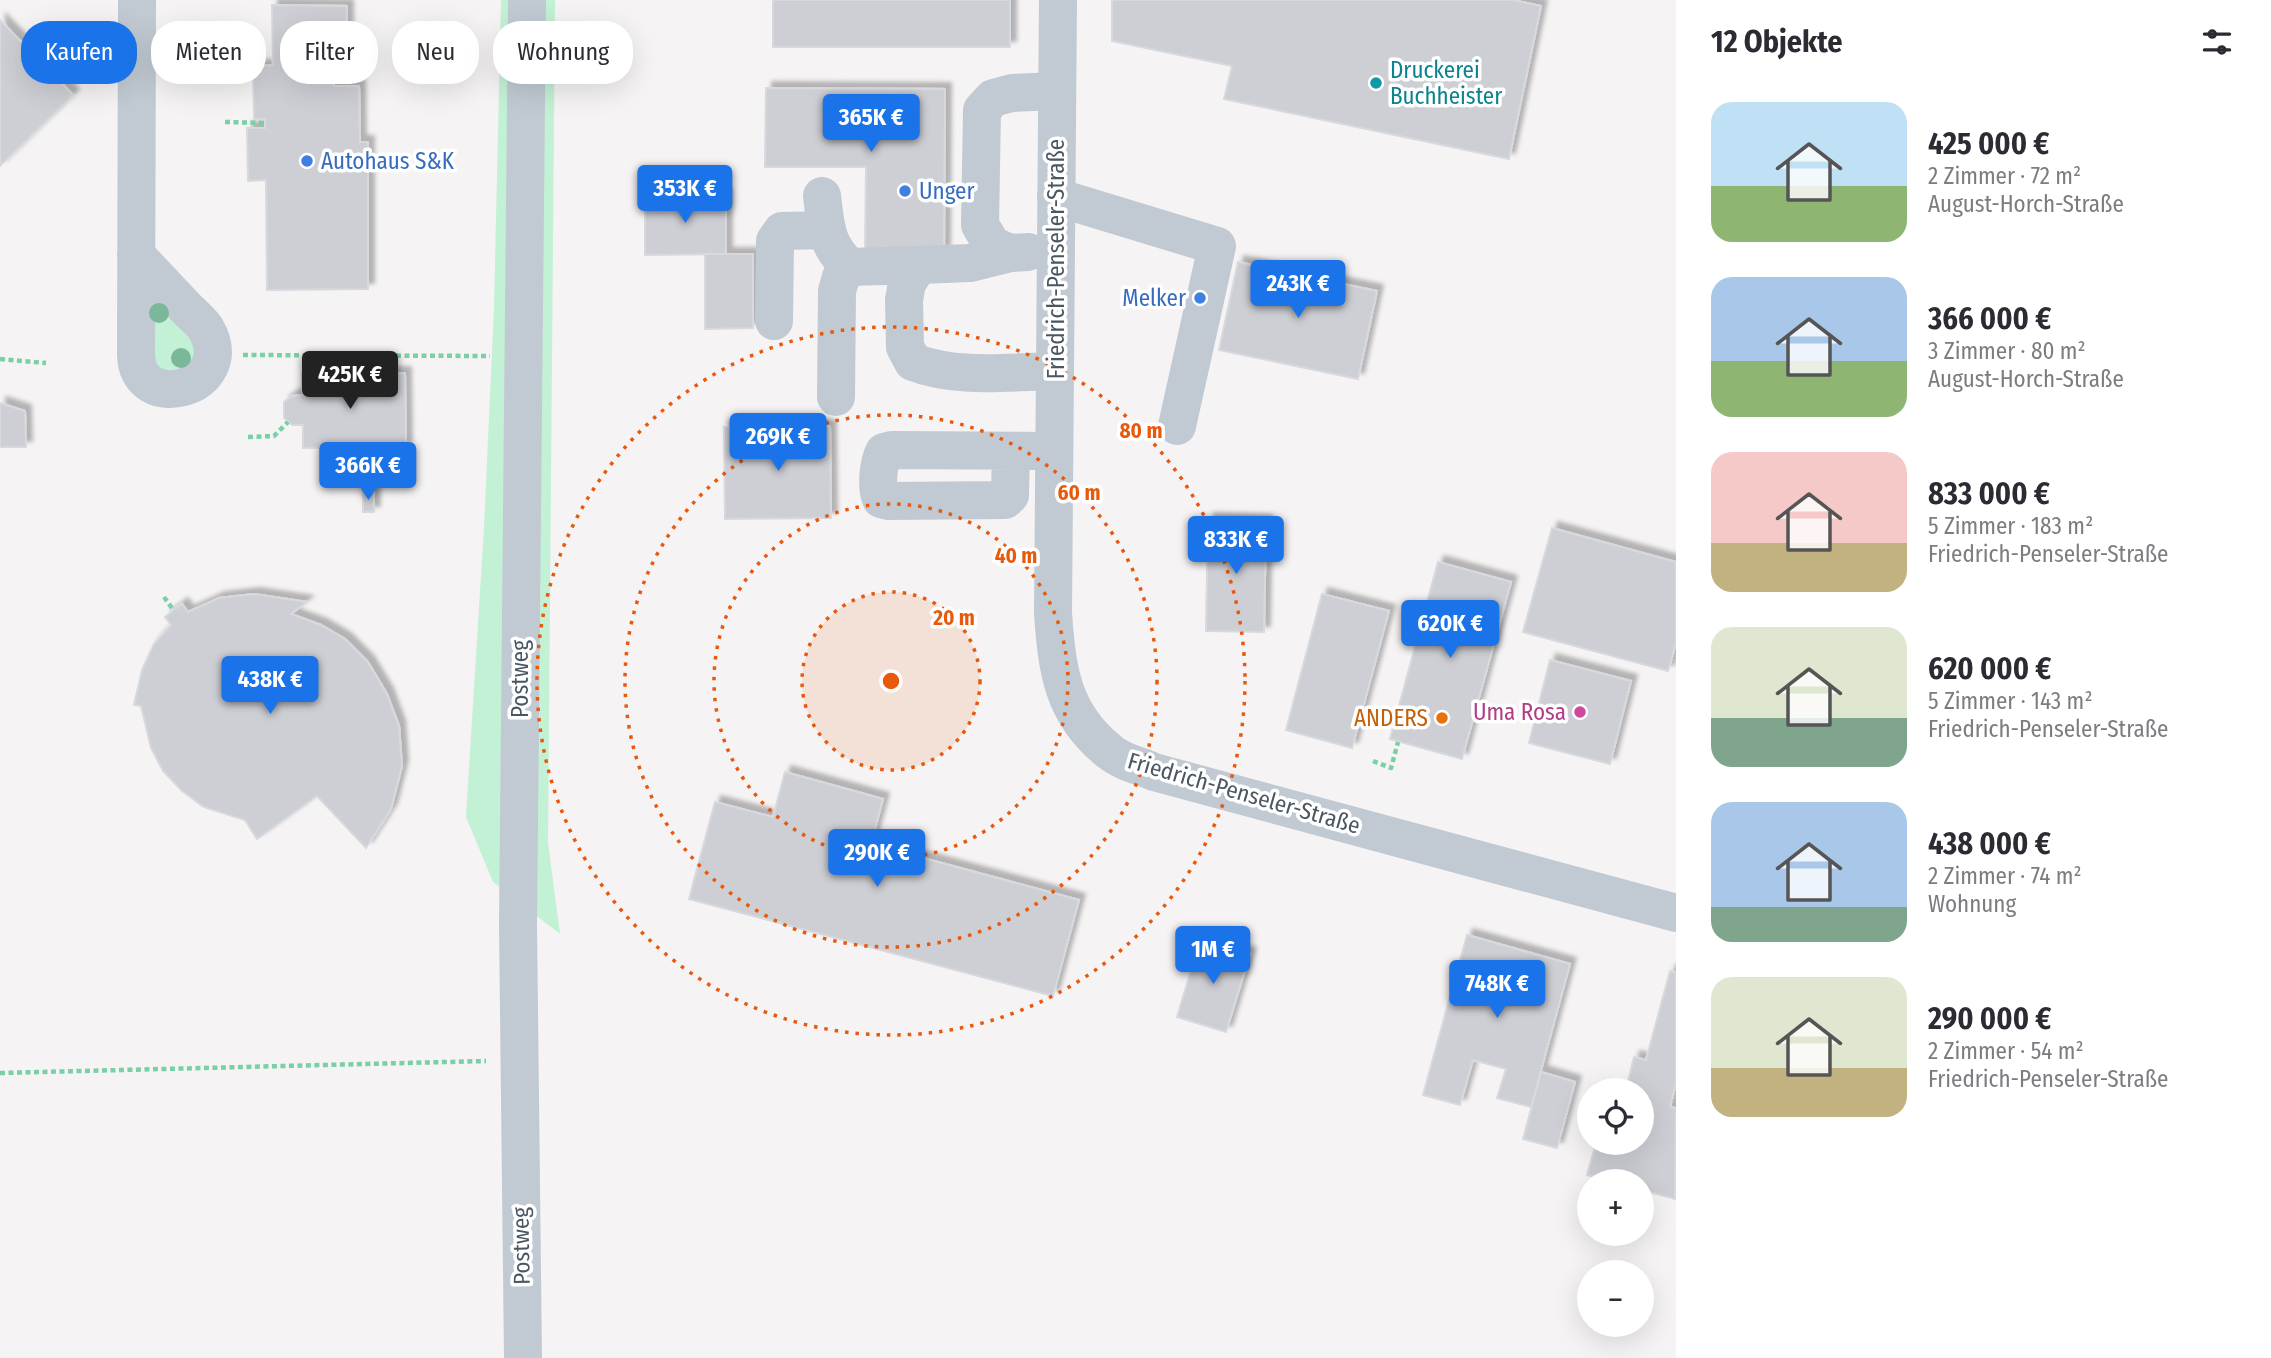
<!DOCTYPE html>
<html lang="de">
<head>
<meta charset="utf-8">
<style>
	body { margin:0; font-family:"Fira Sans Condensed",sans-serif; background:#f7f7f7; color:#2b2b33; height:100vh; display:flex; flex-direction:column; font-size:26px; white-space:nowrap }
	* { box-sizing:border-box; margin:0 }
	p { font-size:23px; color:#7c7c81 }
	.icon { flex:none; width:38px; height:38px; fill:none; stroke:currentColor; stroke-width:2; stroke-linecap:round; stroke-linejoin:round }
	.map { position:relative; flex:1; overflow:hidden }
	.details { display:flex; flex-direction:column; background:#fff; width:595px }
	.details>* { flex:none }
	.top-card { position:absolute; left:21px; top:21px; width:665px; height:63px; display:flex; gap:14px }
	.buttons { position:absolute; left:1577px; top:1078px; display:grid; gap:14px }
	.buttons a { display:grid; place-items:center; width:77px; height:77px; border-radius:50%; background:#fff; box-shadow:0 7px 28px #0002; font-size:35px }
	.price { position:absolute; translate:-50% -60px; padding:0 16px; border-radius:7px; background:#1a73e8; color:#fff; font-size:23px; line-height:46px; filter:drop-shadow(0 2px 4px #0008) }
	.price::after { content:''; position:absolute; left:50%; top:42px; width:21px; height:16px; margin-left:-10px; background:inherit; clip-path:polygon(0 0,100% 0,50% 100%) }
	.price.current { background:#222; color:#fff }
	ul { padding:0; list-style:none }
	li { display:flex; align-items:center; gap:21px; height:175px; padding:0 35px }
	li span { display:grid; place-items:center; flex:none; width:196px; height:140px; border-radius:21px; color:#555 }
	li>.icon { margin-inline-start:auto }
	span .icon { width:84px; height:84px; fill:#fffc; stroke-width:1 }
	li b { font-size:30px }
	h2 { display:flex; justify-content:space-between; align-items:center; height:84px; padding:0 35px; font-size:30px }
	.pill { padding:0 24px; border-radius:28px; background:#fff; box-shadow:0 7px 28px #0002; font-size:24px; line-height:63px }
	.pill.current { background:#1a73e8; color:#fff }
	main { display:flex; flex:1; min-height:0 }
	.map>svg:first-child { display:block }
	.green { fill:#c3f1d5 }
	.building { fill:#cdcfd5; stroke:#d7d9de; stroke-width:2; filter:url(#shadow) }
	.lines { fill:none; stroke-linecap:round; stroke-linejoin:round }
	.path { stroke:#7ad0a6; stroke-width:4.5; stroke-dasharray:5 3.5; stroke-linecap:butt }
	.minor { stroke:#c1cad2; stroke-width:38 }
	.tree { fill:#7bb799 }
	.ring { fill:none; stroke:#e8590c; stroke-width:3.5; stroke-dasharray:3.5 7 }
	.culture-dot { fill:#0f9aa8; stroke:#fff; stroke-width:2.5 }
	.shop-dot { fill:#3f7fe0; stroke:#fff; stroke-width:2.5 }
	.hotel-dot { fill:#d1479c; stroke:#fff; stroke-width:2.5 }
	.food-dot { fill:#e8710a; stroke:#fff; stroke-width:2.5 }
	.labels { text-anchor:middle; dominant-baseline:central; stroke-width:7; stroke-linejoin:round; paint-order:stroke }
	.culture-label { font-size:23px; fill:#0d838f; stroke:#fff; text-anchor:start }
	.shop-label { font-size:23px; fill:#366cbe; stroke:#fff; text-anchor:start }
	.street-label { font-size:23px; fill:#4a5661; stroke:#fff }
	.hotel-label { font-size:23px; fill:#b23c85; stroke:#fff; text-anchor:end }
	.food-label { font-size:23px; fill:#c56008; stroke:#fff; text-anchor:end }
	.centre { fill:#e8590c; stroke:#fff; stroke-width:3.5 }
	.ring-label { font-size:21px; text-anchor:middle; font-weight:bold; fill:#e8590c; stroke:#fff; stroke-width:7; stroke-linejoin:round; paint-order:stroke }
</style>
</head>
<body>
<main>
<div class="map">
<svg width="1676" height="1358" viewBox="0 0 1676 1358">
	<defs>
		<filter id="shadow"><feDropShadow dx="6" dy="-6" stdDeviation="2" flood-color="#0004"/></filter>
	</defs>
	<rect width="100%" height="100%" fill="#f5f3f3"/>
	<g class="green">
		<path d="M 501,0 L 555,0 L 548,843 L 560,934 L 493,882 L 466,817 L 484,527 L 494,308 Z"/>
		<path d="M 136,256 L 205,329 L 205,373 L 145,380 Z"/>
	</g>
	<g class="building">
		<rect x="773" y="0" width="237" height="47"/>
		<path d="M 1112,0 L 1512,0 L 1541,6 L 1509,159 L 1224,99 L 1232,66 L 1112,41 Z"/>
		<path d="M 272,5 L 347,6 L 347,58 L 334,58 L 334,86 L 359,86 L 360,142 L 368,142 L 368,289 L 267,290 L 266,180 L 248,181 L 247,128 L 265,128 L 265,119 L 254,119 L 253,67 L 273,65 Z"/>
		<path d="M 0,20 L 73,95 L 0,166 Z"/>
		<path d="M 766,88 L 945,89 L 944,252 L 865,251 L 866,167 L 765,167 Z"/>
		<path d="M 645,195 L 726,195 L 726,254 L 645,255 Z"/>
		<path d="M 705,254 L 753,254 L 753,328 L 705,329 Z"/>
		<path d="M 1238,262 L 1377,291 L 1358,379 L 1219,350 Z"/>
		<path d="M 405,373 L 406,447 L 303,448 L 303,425 L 292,425 L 284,418 L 284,402 L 292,396 L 303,395 L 302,374 Z"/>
		<path d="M 0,403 L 25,411 L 26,447 L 0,447 Z"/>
		<path d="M 830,426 L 831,518 L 725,519 L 724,427 Z"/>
		<rect x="363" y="492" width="11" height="20"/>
		<path d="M 1208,519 L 1266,521 L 1264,632 L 1206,631 Z"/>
		<path d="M 1552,528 L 1676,562 L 1676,643 L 1668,671 L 1523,632 Z"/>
		<path d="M 1438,562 L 1511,582 L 1462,759 L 1390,739 Z"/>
		<path d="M 254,594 L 307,602 L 291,614 L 321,625 L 345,639 L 368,662 L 387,694 L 399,726 L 402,766 L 391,809 L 366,848 L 317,796 L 257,839 L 245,820 L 204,807 L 182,791 L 163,771 L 151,748 L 141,706 L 134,705 L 142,670 L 154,644 L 171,625 L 165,617 L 182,604 L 188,612 L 219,598 Z"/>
		<path d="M 1322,594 L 1389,611 L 1352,748 L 1286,730 Z"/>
		<path d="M 1550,660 L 1631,681 L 1610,764 L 1529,743 Z"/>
		<path d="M 785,772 L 883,799 L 871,844 L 1079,900 L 1053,996 L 689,899 L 715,802 L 773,817 Z"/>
		<path d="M 1467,935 L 1570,964 L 1531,1107 L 1497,1098 L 1506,1069 L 1473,1060 L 1460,1105 L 1423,1095 Z"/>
		<path d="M 1200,940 L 1250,954 L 1226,1032 L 1177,1017 Z"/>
		<path d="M 1670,971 L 1676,973 L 1676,1083 L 1670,1107 L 1676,1108 L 1675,1199 L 1642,1190 L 1642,1181 L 1610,1181 L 1587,1175 L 1596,1143 L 1642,1143 L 1642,1090 L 1626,1090 L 1634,1057 L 1646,1060 Z"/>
		<path d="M 1541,1072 L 1575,1082 L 1557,1148 L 1523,1139 Z"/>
	</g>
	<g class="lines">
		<g class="path">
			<path d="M 225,122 L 266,123"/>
			<path d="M 243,355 L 490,356"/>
			<path d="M 0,359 L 46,363"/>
			<path d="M 248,437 L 274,436 L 288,422"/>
			<path d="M 164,597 L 174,611"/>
			<path d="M 1373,761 L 1391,768 L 1398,742"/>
			<path d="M 0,1073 L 486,1061"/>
		</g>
		<g class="minor">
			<path d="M 1058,0 L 1053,613 C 1057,670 1062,714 1110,752 C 1122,762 1141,766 1154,772 L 1676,913"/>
			<path d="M 822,196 C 826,226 825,245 850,267 L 919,265"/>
			<path d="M 1056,197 L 1217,246 L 1177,426"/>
			<path d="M 1028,252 L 1010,253 L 992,245 L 980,225 L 982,110 L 993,98 L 1012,93 L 1057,91"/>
			<path d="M 1010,253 L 970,263 L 919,265 L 907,283 L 904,300 L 905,347 L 913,362 C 957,379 1009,372 1055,371"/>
			<path d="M 136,255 C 153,273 170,291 187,309 C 193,315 202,322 206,329 C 240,389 135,416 136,353 C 136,235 137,118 137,0"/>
			<path d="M 774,321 L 775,241 L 782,231 L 827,230"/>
			<path d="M 836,397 L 837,291 L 841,277 L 850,267"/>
			<path d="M 1011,451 L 1010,495 L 1005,500 L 889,501 L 881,499 C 876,487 878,464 884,452 L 892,450 L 1054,451"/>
			<path d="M 523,1358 L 518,925 L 527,0"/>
		</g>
	</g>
	<g class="tree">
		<circle cx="159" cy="313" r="10"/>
		<circle cx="181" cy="358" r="10"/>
	</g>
	<circle cx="891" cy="681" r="89" fill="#e8590c" fill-opacity=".12"/>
	<g class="ring">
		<circle cx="891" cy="681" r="89"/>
		<circle cx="891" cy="681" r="177"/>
		<circle cx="891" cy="681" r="266"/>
		<circle cx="891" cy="681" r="354"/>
	</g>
	<circle class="culture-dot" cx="1376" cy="83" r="7"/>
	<g class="shop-dot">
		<circle cx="307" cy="161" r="7"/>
		<circle cx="905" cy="191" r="7"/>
		<circle cx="1200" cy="298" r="7"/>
	</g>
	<circle class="hotel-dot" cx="1580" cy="712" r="7"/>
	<circle class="food-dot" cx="1442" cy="718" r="7"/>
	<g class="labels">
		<g class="culture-label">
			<text x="1390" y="70">Druckerei<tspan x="1390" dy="26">Buchheister</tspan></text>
		</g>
		<g class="shop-label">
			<text x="321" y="161">Autohaus S&amp;K</text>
			<text x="919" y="191">Unger</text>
			<text x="1186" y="298" text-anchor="end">Melker</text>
		</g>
		<g class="street-label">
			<text transform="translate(1056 259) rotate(-90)">Friedrich-Penseler-Straße</text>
			<text transform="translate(520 679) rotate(-90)">Postweg</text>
			<text transform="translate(1244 793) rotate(16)">Friedrich-Penseler-Straße</text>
			<text transform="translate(521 1246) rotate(-91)">Postweg</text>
		</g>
		<g class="hotel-label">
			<text x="1566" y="712">Uma Rosa</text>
		</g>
		<g class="food-label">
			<text x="1428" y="718">ANDERS</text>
		</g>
	</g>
	<circle cx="891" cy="681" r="10" class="centre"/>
	<g class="ring-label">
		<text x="1141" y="438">80 m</text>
		<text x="1079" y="500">60 m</text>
		<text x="1016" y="563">40 m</text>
		<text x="954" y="625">20 m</text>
	</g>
</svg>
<div class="buttons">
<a><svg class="icon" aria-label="locate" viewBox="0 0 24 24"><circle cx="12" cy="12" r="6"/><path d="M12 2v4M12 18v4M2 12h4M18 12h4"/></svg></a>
<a>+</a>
<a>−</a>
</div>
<b class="price" style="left:871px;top:154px">365K €</b>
<b class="price" style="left:685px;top:225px">353K €</b>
<b class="price" style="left:1298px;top:320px">243K €</b>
<b class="price current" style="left:350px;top:411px">425K €</b>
<b class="price" style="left:778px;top:473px">269K €</b>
<b class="price" style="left:368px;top:502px">366K €</b>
<b class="price" style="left:1236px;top:576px">833K €</b>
<b class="price" style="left:1450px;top:660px">620K €</b>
<b class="price" style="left:270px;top:716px">438K €</b>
<b class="price" style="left:877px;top:889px">290K €</b>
<b class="price" style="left:1213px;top:986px">1M €</b>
<b class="price" style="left:1497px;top:1020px">748K €</b>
<div class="top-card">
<a class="pill current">Kaufen</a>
<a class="pill">Mieten</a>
<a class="pill">Filter</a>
<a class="pill">Neu</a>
<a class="pill">Wohnung</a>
</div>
</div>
<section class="details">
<h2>12 Objekte<svg class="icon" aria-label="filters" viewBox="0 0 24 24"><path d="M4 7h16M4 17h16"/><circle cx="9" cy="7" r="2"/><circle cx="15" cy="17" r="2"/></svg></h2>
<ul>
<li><span style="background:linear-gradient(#bfe0f5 60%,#8fb573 0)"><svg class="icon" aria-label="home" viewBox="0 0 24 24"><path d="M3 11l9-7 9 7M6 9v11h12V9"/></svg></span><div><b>425 000 €</b><p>2 Zimmer · 72 m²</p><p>August-Horch-Straße</p></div></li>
<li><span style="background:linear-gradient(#a9c7e8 60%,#8fb573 0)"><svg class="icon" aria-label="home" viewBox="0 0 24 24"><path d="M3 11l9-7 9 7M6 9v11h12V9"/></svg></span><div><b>366 000 €</b><p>3 Zimmer · 80 m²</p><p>August-Horch-Straße</p></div></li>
<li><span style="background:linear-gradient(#f6c9c9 65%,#c2b280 0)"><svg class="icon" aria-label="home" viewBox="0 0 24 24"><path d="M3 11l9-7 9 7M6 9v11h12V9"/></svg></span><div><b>833 000 €</b><p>5 Zimmer · 183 m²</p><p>Friedrich-Penseler-Straße</p></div></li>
<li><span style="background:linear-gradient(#dfe7d0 65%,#7fa58c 0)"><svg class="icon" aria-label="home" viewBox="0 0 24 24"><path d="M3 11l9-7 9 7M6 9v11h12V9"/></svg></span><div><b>620 000 €</b><p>5 Zimmer · 143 m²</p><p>Friedrich-Penseler-Straße</p></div></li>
<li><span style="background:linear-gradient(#a9c7e8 75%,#7fa58c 0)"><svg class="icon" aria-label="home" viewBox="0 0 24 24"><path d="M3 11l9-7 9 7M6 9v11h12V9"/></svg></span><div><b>438 000 €</b><p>2 Zimmer · 74 m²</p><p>Wohnung</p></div></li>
<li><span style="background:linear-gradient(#dfe7d0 65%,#c2b280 0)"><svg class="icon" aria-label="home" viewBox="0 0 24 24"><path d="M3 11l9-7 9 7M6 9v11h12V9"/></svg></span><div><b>290 000 €</b><p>2 Zimmer · 54 m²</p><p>Friedrich-Penseler-Straße</p></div></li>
</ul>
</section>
</main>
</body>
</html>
